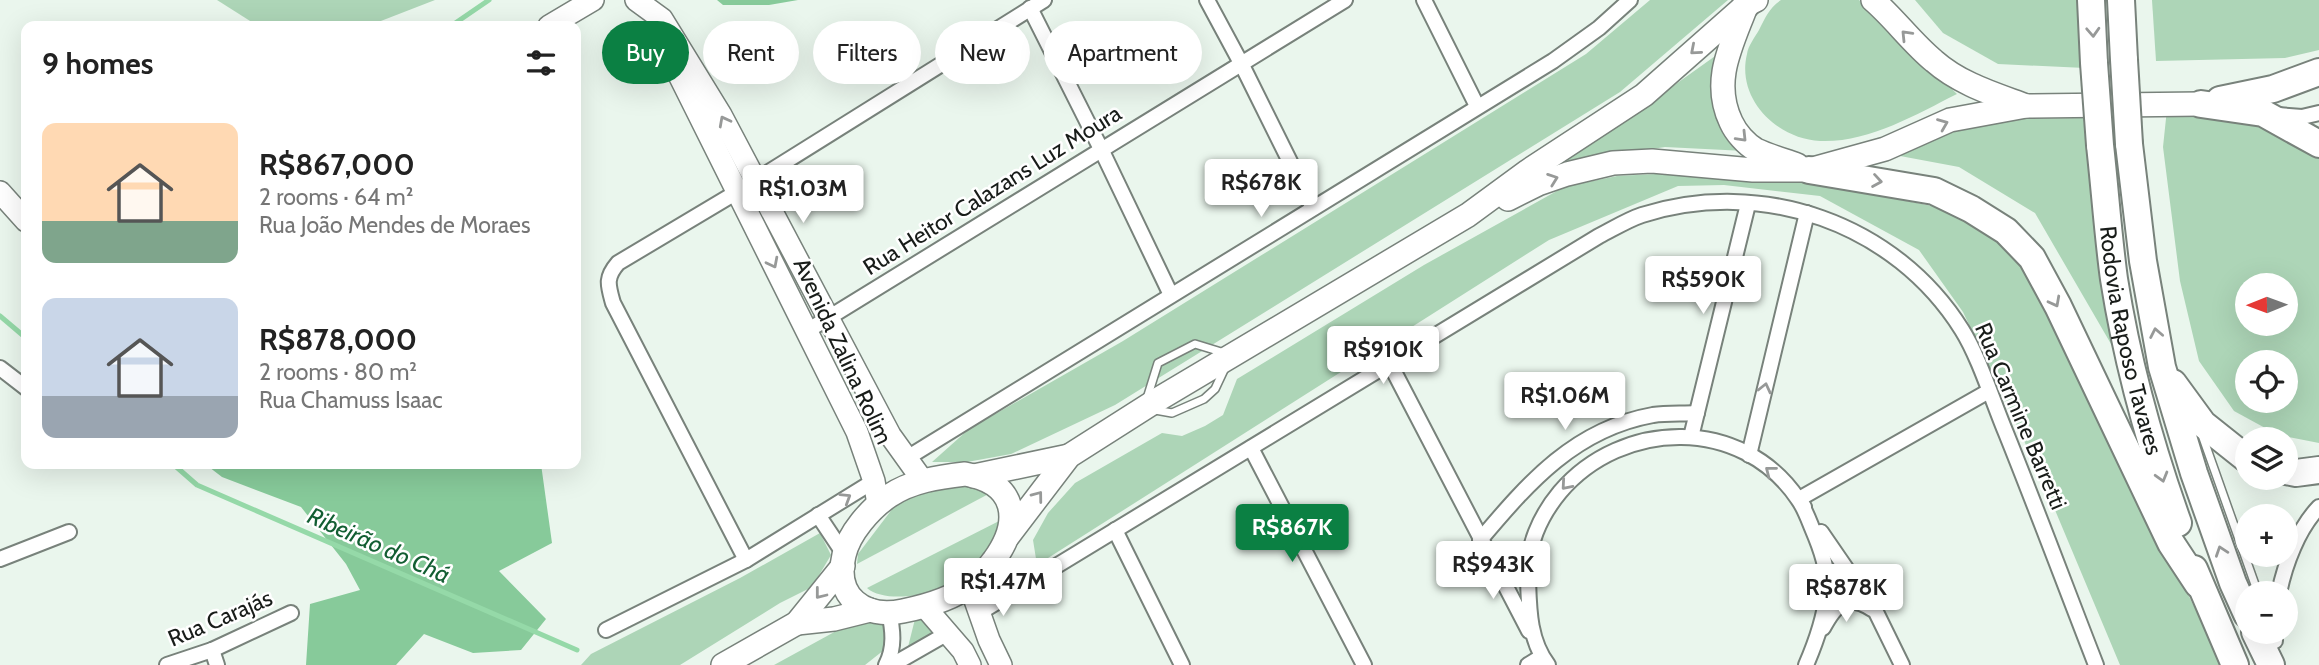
<!DOCTYPE html>
<html lang="en">
<head>
<meta charset="utf-8">
<style>
	body { margin:0; font-family:Cabin,sans-serif; background:#f2f2f2; color:#222; height:100vh; display:flex; flex-direction:column; font-size:26px; white-space:nowrap }
	* { box-sizing:border-box; margin:0 }
	p { font-size:23px; color:#767676 }
	.icon { flex:none; width:38px; height:38px; fill:none; stroke:currentColor; stroke-width:2; stroke-linecap:round; stroke-linejoin:round }
	.map { position:relative; flex:1; overflow:hidden }
	.panel { position:absolute; left:21px; top:21px; width:560px; height:448px; display:flex; flex-direction:column; background:#fff; border-radius:14px; box-shadow:0 7px 28px #0002 }
	.panel>* { flex:none }
	.guide { position:absolute; left:602px; top:21px; width:665px; height:63px; display:flex; gap:14px }
	.needle { width:46px; rotate:269deg }
	.fabs { position:absolute; left:2235px; top:273px; display:grid; gap:14px }
	.fabs a { display:grid; place-items:center; width:63px; height:63px; border-radius:50%; background:#fff; box-shadow:0 7px 28px #0002; font-size:35px }
	.price { position:absolute; translate:-50% -60px; padding:0 16px; border-radius:7px; background:#fff; color:#222; font-size:23px; line-height:46px; filter:drop-shadow(0 2px 4px #0008) }
	.price::after { content:''; position:absolute; left:50%; top:42px; width:21px; height:16px; margin-left:-10px; background:inherit; clip-path:polygon(0 0,100% 0,50% 100%) }
	.price.active { background:#0b8043; color:#fff }
	ul { padding:0; list-style:none }
	li { display:flex; align-items:center; gap:21px; height:175px; padding:0 21px }
	li span { display:grid; place-items:center; flex:none; width:196px; height:140px; border-radius:14px; color:#555 }
	li>.icon { margin-inline-start:auto }
	span .icon { width:84px; height:84px; fill:#fffc; stroke-width:1 }
	li b { font-size:30px }
	h2 { display:flex; justify-content:space-between; align-items:center; height:84px; padding:0 21px; font-size:30px }
	.pill { padding:0 24px; border-radius:32px; background:#fff; box-shadow:0 7px 28px #0002; font-size:24px; line-height:63px }
	.pill.active { background:#0b8043; color:#fff }
	.map>svg:first-child { display:block }
	.green { fill:#add5b7; fill-rule:evenodd }
	.forest { fill:#87ca9a }
	.lines { fill:none; stroke-linecap:round; stroke-linejoin:round }
	.stream { stroke:#95d9a8; stroke-width:5 }
	.lane-casing { stroke:#78827b; stroke-width:10 }
	.street-casing { stroke:#78827b; stroke-width:18 }
	.secondary-casing { stroke:#78827b; stroke-width:24 }
	.primary-casing { stroke:#78827b; stroke-width:26 }
	.highway-casing { stroke:#78827b; stroke-width:30 }
	.lane { stroke:#fff; stroke-width:7 }
	.street { stroke:#fff; stroke-width:14 }
	.secondary { stroke:#fff; stroke-width:21 }
	.primary { stroke:#fff; stroke-width:23 }
	.highway { stroke:#fff; stroke-width:26 }
	.highway-bridge-casing { stroke:#78827b; stroke-width:30; stroke-linecap:butt }
	.highway-bridge { stroke:#fff; stroke-width:26 }
	.oneway { stroke:#979998 }
	.labels { text-anchor:middle; dominant-baseline:central; stroke-width:5; stroke-linejoin:round; paint-order:stroke }
	.street-label { font-size:23px; fill:#181c19; stroke:#fff }
	.water-label { font-size:24px; font-style:italic; fill:#125e32; stroke:#fff }
</style>
</head>
<body>
<div class="map">
<svg width="2319" height="665" viewBox="0 0 2319 665">
	<rect width="100%" height="100%" fill="#eaf6ed"/>
	<g class="green">
		<path d="M 217,0 L 435,0 L 368,26 L 258,26 Z"/>
		<path d="M 1650,0 L 1728,0 L 1620,92 L 1115,405 L 1011,454 L 967,462 L 932,462 L 969,429 L 1123,341 L 1586,54 Z"/>
		<path d="M 1781,0 L 1859,0 L 1957,94 C 1915,115 1868,143 1820,141 C 1777,139 1736,99 1747,54 C 1748,46 1755,37 1759,30 C 1765,18 1769,8 1781,0 Z"/>
		<path d="M 1915,0 L 2080,0 L 2085,68 L 1998,64 L 1943,33 Z"/>
		<path d="M 2152,0 L 2319,0 L 2319,50 L 2285,58 L 2156,61 Z"/>
		<path d="M 1718,54 L 1745,151 L 1665,147 L 1555,164 L 1599,139 Z"/>
		<path d="M 2167,109 L 2253,116 L 2319,154 L 2319,443 L 2278,435 L 2234,411 L 2199,361 L 2180,281 L 2163,147 ZM 2247,285 L 2286,285 L 2286,324 L 2247,324 ZM 2247,362 L 2286,362 L 2286,401 L 2247,401 Z"/>
		<path d="M 2087,118 L 2129,375 L 2035,213 L 1959,167 L 1884,153 L 1965,119 Z"/>
		<path d="M 1675,173 L 1794,179 L 1968,213 L 2009,246 L 2056,328 L 2223,665 L 2120,665 L 2042,479 L 1963,312 L 1919,250 L 1820,196 L 1724,185 L 1678,186 L 1549,240 L 1037,565 L 1033,540 L 1048,513 L 1075,483 L 1162,433 L 1182,436 L 1205,426 L 1223,415 L 1237,379 L 1424,265 L 1564,187 L 1617,176 Z"/>
		<path d="M 949,483 L 996,490 L 857,564 L 858,554 L 893,508 L 910,495 Z"/>
		<path d="M 1007,517 C 1007,519 1007,527 1006,528 C 1000,542 968,576 955,583 C 935,595 885,604 867,588 Z"/>
		<path d="M 820,533 L 831,555 L 812,587 L 780,603 L 680,665 L 581,665 L 591,654 L 740,578 Z"/>
		<path d="M 876,619 C 890,626 887,637 884,650 L 865,665 L 774,665 L 838,630 Z"/>
		<path d="M 915,619 L 925,620 L 937,631 L 912,647 L 908,647 Z"/>
	</g>
	<g class="forest">
		<path d="M 717,0 L 798,0 L 769,5 L 723,5 Z"/>
		<path d="M 205,464 L 541,464 L 552,543 L 499,571 L 546,619 L 521,650 L 473,653 L 424,634 L 396,665 L 306,665 L 310,604 L 360,590 L 346,564 L 301,507 L 222,477 Z"/>
	</g>
	<g class="lines">
		<g class="stream">
			<path d="M 451,26 L 489,0"/>
			<path d="M 0,316 L 26,338"/>
			<path d="M 173,464 L 197,485 L 577,650"/>
		</g>
		<defs>
			<g id="lane">
				<path d="M 1195,344 L 1231,355 L 1215,389 L 1204,399 L 1172,413 L 1144,408 L 1158,363 Z"/>
				<path d="M 2201,432 L 2258,593"/>
			</g>
			<g id="street">
				<path d="M 1207,0 L 1242,65 L 1313,208"/>
				<path d="M 1424,0 L 1477,106"/>
				<path d="M 1030,8 L 1101,149 L 1171,295"/>
				<path d="M 2278,115 L 2302,117 L 2319,113"/>
				<path d="M 807,331 L 1345,0"/>
				<path d="M 1389,362 L 1529,631"/>
				<path d="M 0,368 L 26,388"/>
				<path d="M 1691,437 L 1748,204"/>
				<path d="M 1251,448 L 1364,665"/>
				<path d="M 1749,455 L 1807,213"/>
				<path d="M 907,458 L 1553,61 L 1599,28 L 1630,0"/>
				<path d="M 1804,507 L 1799,499 L 1989,391"/>
				<path d="M 818,515 L 844,554"/>
				<path d="M 1115,530 L 1182,665"/>
				<path d="M 1821,532 L 1876,612 L 1902,665"/>
				<path d="M 1480,540 C 1529,482 1575,429 1653,415 C 1667,413 1683,414 1697,413"/>
				<path d="M 1492,557 L 1504,566 L 1510,568 L 1523,567 L 1527,562"/>
				<path d="M 0,559 L 69,532"/>
				<path d="M 746,560 L 613,303 C 608,285 605,278 618,263 L 737,192 L 1044,0"/>
				<path d="M 2279,593 C 2285,564 2298,529 2319,507"/>
				<path d="M 979,613 L 1599,236 C 1613,229 1627,220 1642,215 C 1762,177 1895,223 1962,330 C 1979,357 1993,402 2006,433 C 2037,510 2066,588 2096,665"/>
				<path d="M 1823,628 C 1836,604 1846,593 1872,609"/>
				<path d="M 606,630 L 746,560 L 874,481"/>
				<path d="M 2275,641 L 2275,632"/>
				<path d="M 212,650 L 217,665"/>
				<path d="M 167,665 L 212,650 L 291,613"/>
				<path d="M 886,665 C 895,648 893,630 889,612"/>
				<path d="M 892,665 L 948,633"/>
				<path d="M 1528,665 L 1541,657"/>
				<path d="M 1548,665 C 1529,640 1529,609 1528,579 C 1526,547 1540,516 1560,492 C 1622,419 1742,416 1798,499 C 1804,507 1808,518 1812,528 C 1821,549 1829,571 1827,594 C 1824,620 1816,642 1806,665"/>
			</g>
			<g id="secondary">
				<path d="M 636,0 L 662,19 L 721,115 L 890,435 L 923,481"/>
				<path d="M 549,26 L 593,0"/>
				<path d="M 657,31 L 857,432 L 874,481 L 878,504"/>
				<path d="M 0,192 L 26,221"/>
				<path d="M 970,586 L 989,640 L 1001,665"/>
				<path d="M 925,607 L 963,651 L 970,665"/>
			</g>
			<g id="primary">
				<path d="M 1873,0 C 1894,18 1912,43 1934,61 C 1960,84 1994,94 2026,106"/>
				<path d="M 1745,9 C 1730,48 1712,82 1731,122 C 1736,133 1746,144 1756,150 C 1769,156 1783,160 1797,165"/>
				<path d="M 1508,199 L 1538,184 L 1567,174 L 1613,163 L 1652,161 L 1753,170 L 1809,170 L 1885,149 L 1950,120 L 2026,106 L 2201,104"/>
				<path d="M 965,474 C 1017,483 1022,521 994,560 C 987,569 981,578 972,584 C 952,599 928,606 903,611 C 864,619 834,597 844,555 C 849,533 870,509 889,496 C 911,481 939,477 965,474 Z"/>
				<path d="M 974,476 L 1069,456"/>
				<path d="M 1008,536 L 1069,456 L 1157,400 L 1468,215 L 1528,171 L 1644,95 L 1746,5 L 1756,0"/>
				<path d="M 797,623 L 834,619 L 870,610"/>
				<path d="M 723,665 L 797,623 L 843,566"/>
			</g>
			<g id="highway">
				<path d="M 2091,0 L 2094,63"/>
				<path d="M 2121,0 L 2124,60"/>
				<path d="M 1746,5 L 1750,0"/>
				<path d="M 2220,100 L 2273,89 L 2319,72"/>
				<path d="M 2201,104 L 2263,113 L 2319,144"/>
				<path d="M 2129,144 L 2143,261 L 2162,367 L 2194,473 L 2233,583 L 2247,614"/>
				<path id="s1" d="M 2100,145 C 2105,190 2108,235 2114,279 C 2127,361 2150,445 2178,523"/>
				<path d="M 1809,170 L 1934,191 L 1971,209 L 2006,231 L 2032,258 L 2058,306 L 2171,543 L 2198,584"/>
				<path d="M 2173,383 L 2203,424 L 2247,459"/>
				<path d="M 2286,471 L 2296,473 L 2319,470"/>
				<path d="M 2194,569 L 2235,665"/>
				<path d="M 2255,632 L 2271,665"/>
			</g>
		</defs>
		<use href="#lane" class="lane-casing"/>
		<use href="#street" class="street-casing"/>
		<use href="#secondary" class="secondary-casing"/>
		<use href="#primary" class="primary-casing"/>
		<use href="#highway" class="highway-casing"/>
		<use href="#lane" class="lane"/>
		<use href="#street" class="street"/>
		<use href="#secondary" class="secondary"/>
		<use href="#primary" class="primary"/>
		<use href="#highway" class="highway"/>
		<defs>
			<g id="highway-bridge">
				<path d="M 2124,60 L 2129,144"/>
				<path d="M 2094,63 L 2100,145"/>
			</g>
		</defs>
		<use href="#highway-bridge" class="highway-bridge-casing"/>
		<use href="#highway-bridge" class="highway-bridge"/>
	</g>
	<defs><path id="oneway-chevron" d="M-2-3.5L2.5 0L-2 3.5" fill="none" stroke-width="1.6" stroke-linecap="round" stroke-linejoin="round" transform="scale(1.75)"/></defs>
	<g class="oneway">
		<use href="#oneway-chevron" transform="translate(2093 32) rotate(87)"/>
		<use href="#oneway-chevron" transform="translate(1906 35) rotate(-134)"/>
		<use href="#oneway-chevron" transform="translate(1695 50) rotate(139)"/>
		<use href="#oneway-chevron" transform="translate(724 121) rotate(-118)"/>
		<use href="#oneway-chevron" transform="translate(1943 124) rotate(-22)"/>
		<use href="#oneway-chevron" transform="translate(1742 137) rotate(46)"/>
		<use href="#oneway-chevron" transform="translate(1553 179) rotate(-20)"/>
		<use href="#oneway-chevron" transform="translate(1877 181) rotate(9)"/>
		<use href="#oneway-chevron" transform="translate(773 263) rotate(63)"/>
		<use href="#oneway-chevron" transform="translate(2055 302) rotate(62)"/>
		<use href="#oneway-chevron" transform="translate(2156 333) rotate(-101)"/>
		<use href="#oneway-chevron" transform="translate(1765 388) rotate(-77)"/>
		<use href="#oneway-chevron" transform="translate(1770 471) rotate(-142)"/>
		<use href="#oneway-chevron" transform="translate(2162 477) rotate(74)"/>
		<use href="#oneway-chevron" transform="translate(1566 485) rotate(131)"/>
		<use href="#oneway-chevron" transform="translate(1038 496) rotate(-53)"/>
		<use href="#oneway-chevron" transform="translate(846 498) rotate(-32)"/>
		<use href="#oneway-chevron" transform="translate(2221 551) rotate(-109)"/>
		<use href="#oneway-chevron" transform="translate(820 594) rotate(128)"/>
	</g>
	<g class="labels">
		<g class="street-label">
			<text transform="translate(992 190) rotate(-32)">Rua Heitor Calazans Luz Moura</text>
			<text stroke="none"><textPath href="#s1" startOffset="198">Rodovia Raposo Tavares</textPath></text>
			<text transform="translate(843 351) rotate(65)">Avenida Zalina Rolim</text>
			<text transform="translate(2021 416) rotate(67)">Rua Carmine Barretti</text>
			<text transform="translate(220 618) rotate(-23)">Rua Carajás</text>
		</g>
		<g class="water-label">
			<text transform="translate(379 545) rotate(24)">Ribeirão do Chá</text>
		</g>
	</g>
</svg>
<div class="fabs">
<a><svg class="needle" viewBox="-14 -14 28 28"><path d="M0-13l5 13h-10z" fill="#e53935"/><path d="M0 13l5-13h-10z" fill="#767676"/></svg></a>
<a><svg class="icon" aria-label="locate" viewBox="0 0 24 24"><circle cx="12" cy="12" r="6"/><path d="M12 2v4M12 18v4M2 12h4M18 12h4"/></svg></a>
<a><svg class="icon" aria-label="layers" viewBox="0 0 24 24"><path d="M12 4l9 5-9 5-9-5zM3 14l9 5 9-5"/></svg></a>
<a>+</a>
<a>−</a>
</div>
<b class="price" style="left:1261px;top:219px">R$678K</b>
<b class="price" style="left:803px;top:225px">R$1.03M</b>
<b class="price" style="left:1703px;top:316px">R$590K</b>
<b class="price" style="left:1383px;top:386px">R$910K</b>
<b class="price" style="left:1565px;top:432px">R$1.06M</b>
<b class="price active" style="left:1292px;top:564px">R$867K</b>
<b class="price" style="left:1493px;top:601px">R$943K</b>
<b class="price" style="left:1003px;top:618px">R$1.47M</b>
<b class="price" style="left:1846px;top:624px">R$878K</b>
<div class="guide">
<a class="pill active">Buy</a>
<a class="pill">Rent</a>
<a class="pill">Filters</a>
<a class="pill">New</a>
<a class="pill">Apartment</a>
</div>
<section class="panel">
<h2>9 homes<svg class="icon" aria-label="filters" viewBox="0 0 24 24"><path d="M4 7h16M4 17h16"/><circle cx="9" cy="7" r="2"/><circle cx="15" cy="17" r="2"/></svg></h2>
<ul>
<li><span style="background:linear-gradient(#ffd9b3 70%,#7fa58c 0)"><svg class="icon" aria-label="home" viewBox="0 0 24 24"><path d="M3 11l9-7 9 7M6 9v11h12V9"/></svg></span><div><b>R$867,000</b><p>2 rooms · 64 m²</p><p>Rua João Mendes de Moraes</p></div></li>
<li><span style="background:linear-gradient(#c9d6e8 70%,#9aa5b1 0)"><svg class="icon" aria-label="home" viewBox="0 0 24 24"><path d="M3 11l9-7 9 7M6 9v11h12V9"/></svg></span><div><b>R$878,000</b><p>2 rooms · 80 m²</p><p>Rua Chamuss Isaac</p></div></li>
</ul>
</section>
</div>
</body>
</html>
